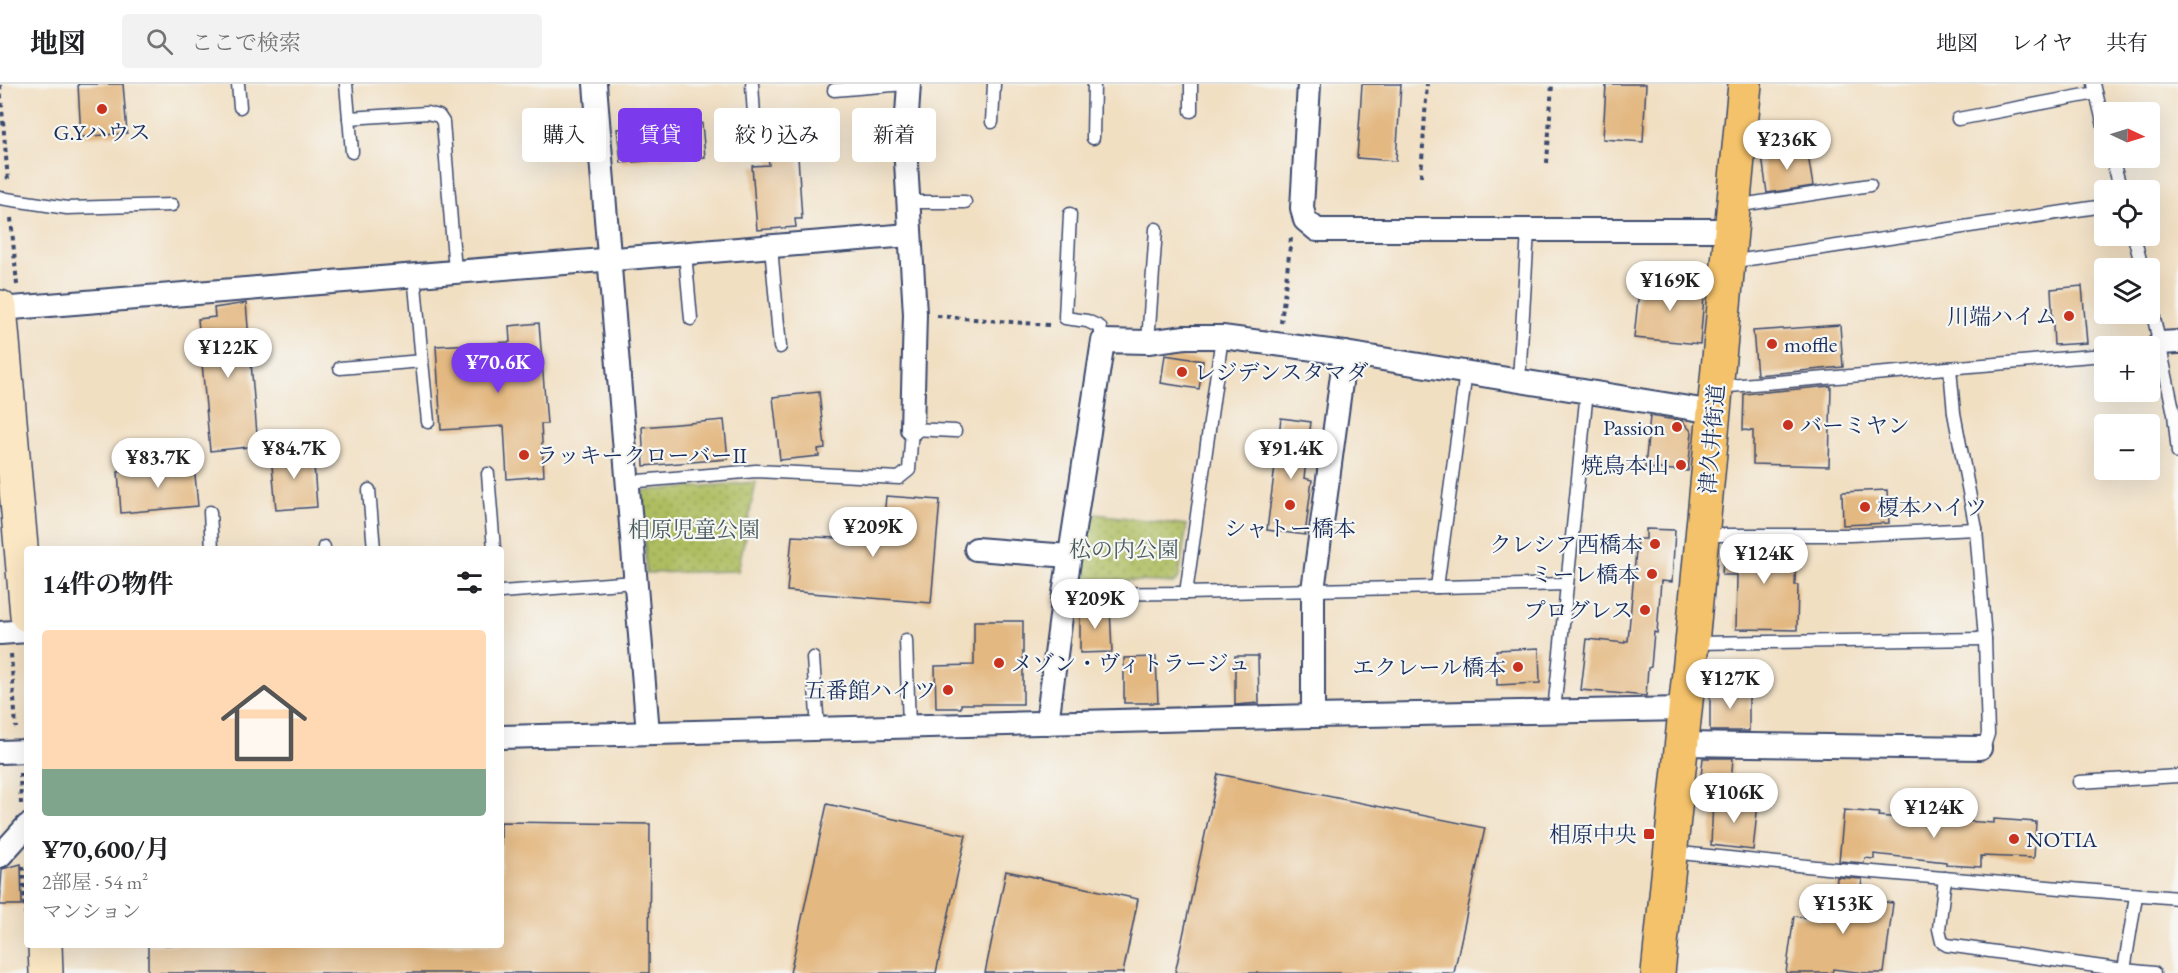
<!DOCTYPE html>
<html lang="ja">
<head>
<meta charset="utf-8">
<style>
	body { margin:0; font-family:"EB Garamond","Noto Serif JP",serif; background:#f2f2f2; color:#202124; height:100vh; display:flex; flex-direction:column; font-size:22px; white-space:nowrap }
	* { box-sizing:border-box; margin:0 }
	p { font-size:20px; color:#757577 }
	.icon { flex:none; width:33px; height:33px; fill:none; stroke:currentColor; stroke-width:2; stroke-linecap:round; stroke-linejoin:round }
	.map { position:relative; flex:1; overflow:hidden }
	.details { position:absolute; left:24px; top:462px; width:480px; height:402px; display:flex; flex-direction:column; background:#fff; border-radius:6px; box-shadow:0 6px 24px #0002 }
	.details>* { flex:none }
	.banner { position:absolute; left:522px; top:24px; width:570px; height:54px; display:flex; gap:12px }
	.needle { width:39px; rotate:94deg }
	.buttons { position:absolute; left:2094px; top:18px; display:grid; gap:12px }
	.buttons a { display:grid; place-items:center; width:66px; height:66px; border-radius:6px; background:#fff; box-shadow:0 6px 24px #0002; font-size:30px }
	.price { position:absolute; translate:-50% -51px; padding:0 14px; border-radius:21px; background:#fff; color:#222; font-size:20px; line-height:39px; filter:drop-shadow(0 2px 3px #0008) }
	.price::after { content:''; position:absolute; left:50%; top:36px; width:18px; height:14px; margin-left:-9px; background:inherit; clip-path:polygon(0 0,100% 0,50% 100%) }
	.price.on { background:#7c3aed; color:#fff }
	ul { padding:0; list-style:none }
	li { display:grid; align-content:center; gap:12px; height:318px; padding:0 18px }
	li span { display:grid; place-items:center; height:186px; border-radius:6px; color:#555 }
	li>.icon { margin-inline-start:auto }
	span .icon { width:108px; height:108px; fill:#fffc; stroke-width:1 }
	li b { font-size:26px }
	h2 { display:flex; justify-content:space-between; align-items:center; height:72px; padding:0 18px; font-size:26px }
	.chip { padding:0 21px; border-radius:6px; background:#fff; box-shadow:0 6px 24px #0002; font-size:21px; line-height:54px }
	.chip.on { background:#7c3aed; color:#fff }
	header { display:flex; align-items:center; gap:36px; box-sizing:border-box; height:84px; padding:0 30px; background:#fff; border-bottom:2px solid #e0e0e0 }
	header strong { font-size:28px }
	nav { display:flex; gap:33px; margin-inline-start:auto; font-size:21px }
	.search { width:420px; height:54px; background:#f2f2f2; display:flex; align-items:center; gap:15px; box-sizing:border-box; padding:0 21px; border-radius:6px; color:#757577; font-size:22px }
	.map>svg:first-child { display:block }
	.green { fill:url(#green-dots); stroke:#64765f; stroke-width:1.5 }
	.building { fill:#e3b881 }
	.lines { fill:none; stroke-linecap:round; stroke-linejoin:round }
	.lane-casing { stroke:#3b496d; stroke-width:15 }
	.street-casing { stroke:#3b496d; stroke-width:26 }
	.secondary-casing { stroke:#3b496d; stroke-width:36 }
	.highway-casing { stroke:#3b496d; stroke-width:36 }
	.path { stroke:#3b496d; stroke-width:4; stroke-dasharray:4.5 4.5; stroke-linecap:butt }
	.lane { stroke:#fff; stroke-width:12 }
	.street { stroke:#fff; stroke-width:22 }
	.secondary { stroke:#fbe7c3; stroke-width:33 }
	.highway { stroke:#f4c26a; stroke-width:33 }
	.poi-dot { fill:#c8321e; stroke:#f6f6f2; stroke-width:2 }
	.labels { text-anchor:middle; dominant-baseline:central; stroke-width:4.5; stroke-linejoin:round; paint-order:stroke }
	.poi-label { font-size:22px; fill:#1b2f5e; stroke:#f6f6f2; text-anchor:end }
	.street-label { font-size:22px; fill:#1b2f5e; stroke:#f6f6f2 }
	.park-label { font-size:22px; fill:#475a5f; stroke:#f6f6f2 }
</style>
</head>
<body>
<header>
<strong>地図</strong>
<div class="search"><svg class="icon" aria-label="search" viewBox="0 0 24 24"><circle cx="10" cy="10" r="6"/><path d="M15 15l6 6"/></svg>ここで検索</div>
<nav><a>地図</a><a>レイヤ</a><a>共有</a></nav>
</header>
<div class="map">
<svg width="2178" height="889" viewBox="0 0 2178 889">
	<defs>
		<pattern id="green-dots" width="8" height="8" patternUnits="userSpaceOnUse" patternTransform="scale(1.5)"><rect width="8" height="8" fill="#aebd60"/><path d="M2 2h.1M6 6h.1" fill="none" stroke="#8d9a52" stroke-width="1.8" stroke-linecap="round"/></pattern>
	</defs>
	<rect width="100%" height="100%" fill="#f6f6f2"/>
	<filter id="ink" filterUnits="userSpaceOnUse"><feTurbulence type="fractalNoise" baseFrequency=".0167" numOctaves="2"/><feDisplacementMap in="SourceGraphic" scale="12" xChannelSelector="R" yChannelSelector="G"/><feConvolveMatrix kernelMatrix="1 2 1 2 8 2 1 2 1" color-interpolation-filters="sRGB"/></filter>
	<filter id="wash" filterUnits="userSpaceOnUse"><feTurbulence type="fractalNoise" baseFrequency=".008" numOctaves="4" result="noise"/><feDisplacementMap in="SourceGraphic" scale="24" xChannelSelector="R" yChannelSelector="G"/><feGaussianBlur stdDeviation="1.35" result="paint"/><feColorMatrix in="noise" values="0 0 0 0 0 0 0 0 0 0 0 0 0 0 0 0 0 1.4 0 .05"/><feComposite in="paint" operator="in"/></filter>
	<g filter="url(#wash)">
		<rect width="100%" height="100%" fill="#f1dfc2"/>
		<g class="green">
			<path d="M 756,398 L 738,487 L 646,489 L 642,407 Z"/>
			<path d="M 1087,429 L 1187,441 L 1179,493 L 1174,499 L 1080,494 Z"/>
		</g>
		<g id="blocks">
			<g class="building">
				<path d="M 78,0 L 123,0 L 127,49 L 81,53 Z"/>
				<path d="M 1362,0 L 1401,0 L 1396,77 L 1357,74 Z"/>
				<path d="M 1606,0 L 1646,0 L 1643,58 L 1603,55 Z"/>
				<path d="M 702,39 L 705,73 L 621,79 L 617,45 Z"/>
				<path d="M 796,41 L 802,135 L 795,135 L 796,143 L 757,146 L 752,82 L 769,81 L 765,44 Z"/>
				<path d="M 1807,65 L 1813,102 L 1767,109 L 1762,72 Z"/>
				<path d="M 1640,196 L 1705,201 L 1700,260 L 1634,254 Z"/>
				<path d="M 2082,202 L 2087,259 L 2054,261 L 2051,205 Z"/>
				<path d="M 246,219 L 258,362 L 210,367 L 198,235 L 215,233 L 214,224 Z"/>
				<path d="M 539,239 L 547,340 L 541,340 L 544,392 L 507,395 L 504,342 L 441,346 L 436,262 L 510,258 L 509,242 Z"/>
				<path d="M 1840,241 L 1843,283 L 1757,291 L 1753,247 Z"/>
				<path d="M 1165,271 L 1203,277 L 1199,305 L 1161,299 Z"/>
				<path d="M 1831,302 L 1829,382 L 1753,380 L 1753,347 L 1743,346 L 1744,310 Z"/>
				<path d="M 819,308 L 825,364 L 818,365 L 819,372 L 780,376 L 773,313 Z"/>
				<path d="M 1650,332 L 1682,337 L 1692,348 L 1688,387 L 1645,384 Z"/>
				<path d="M 1281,334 L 1311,338 L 1304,394 L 1312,396 L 1305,451 L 1267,446 Z"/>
				<path d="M 724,336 L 728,375 L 644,382 L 642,343 Z"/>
				<path d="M 313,367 L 317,423 L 276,426 L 271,370 Z"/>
				<path d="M 194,381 L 198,422 L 121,429 L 118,388 Z"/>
				<path d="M 1887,406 L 1889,439 L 1843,441 L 1842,408 Z"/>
				<path d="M 886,412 L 940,416 L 931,519 L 787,507 L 792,452 L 882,456 Z"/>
				<path d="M 1646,445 L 1675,446 L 1672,498 L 1661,497 L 1657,549 L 1654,548 L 1651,583 L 1648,584 L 1646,612 L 1581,606 L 1587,555 L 1625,559 L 1625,557 L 1628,557 L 1637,455 L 1646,455 Z"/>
				<path d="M 1724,459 L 1796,461 L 1795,501 L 1798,501 L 1797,546 L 1736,545 L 1737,491 L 1722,491 Z"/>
				<path d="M 1080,524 L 1110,524 L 1112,568 L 1080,569 Z"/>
				<path d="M 974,537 L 1023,537 L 1023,620 L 961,620 L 961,624 L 936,624 L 935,582 L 974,581 Z"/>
				<path d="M 1539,564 L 1540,599 L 1497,601 L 1496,566 Z"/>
				<path d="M 1235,572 L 1258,572 L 1259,619 L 1235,621 Z"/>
				<path d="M 1156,573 L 1158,619 L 1124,619 L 1124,574 Z"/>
				<rect x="1710" y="606" width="39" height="41"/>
				<path d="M 1703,674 L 1733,674 L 1730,713 L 1699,711 Z"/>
				<path d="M 1218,690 L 1485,744 L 1454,889 L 1175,889 Z"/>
				<path d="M 1713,716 L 1758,719 L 1753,766 L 1711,761 Z"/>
				<path d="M 827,720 L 966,751 L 936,889 L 790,889 Z"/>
				<path d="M 1844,726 L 1879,729 L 1878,732 L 1948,738 L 1948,736 L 1994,739 L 1994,735 L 2036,738 L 2034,774 L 1981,772 L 1981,783 L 1946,781 L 1946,778 L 1874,770 L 1874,775 L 1865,774 L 1864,779 L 1839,777 Z"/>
				<path d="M 501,738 L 650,740 L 649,889 L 148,889 L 148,861 L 501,861 Z"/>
				<path d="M 21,780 L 22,821 L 0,821 L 2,785 Z"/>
				<path d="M 1006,787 L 1138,815 L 1123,889 L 985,889 Z"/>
				<path d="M 1837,793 L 1862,795 L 1860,815 L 1893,819 L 1884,889 L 1864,889 L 1833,885 L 1832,889 L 1786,889 L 1794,832 L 1825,836 L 1830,806 L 1836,807 Z"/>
			</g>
		</g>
	</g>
	<g filter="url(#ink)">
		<use href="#blocks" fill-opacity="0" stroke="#3b496d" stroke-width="1.5"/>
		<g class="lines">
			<defs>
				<g id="lane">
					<path d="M 238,0 L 240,23"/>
					<path d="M 346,0 L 349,34 L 427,29 L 439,32 L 443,38 L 455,187"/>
					<path d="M 752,0 L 754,31"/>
					<path d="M 2094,0 L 2104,42"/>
					<path d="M 834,6 L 905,0"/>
					<path d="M 1191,27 L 1191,0"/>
					<path d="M 349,34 L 352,68"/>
					<path d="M 1958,35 L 2096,9"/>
					<path d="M 992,38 L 994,0"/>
					<path d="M 1093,54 L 1094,0"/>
					<path d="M 2112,74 L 2121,106"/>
					<path d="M 0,114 L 67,124 L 172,121"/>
					<path d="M 907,118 L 965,118"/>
					<path d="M 1735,122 L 1870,101"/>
					<path d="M 1070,130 L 1065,234 L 1087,237 L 1100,243 L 1103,257"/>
					<path d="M 2134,152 L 2142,184"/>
					<path d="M 771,163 L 780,263"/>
					<path d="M 685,169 L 691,235"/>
					<path d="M 1729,178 L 2104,122"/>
					<path d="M 2150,215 L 2174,330 L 2178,369"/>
					<path d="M 1148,258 L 1156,145"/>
					<path d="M 2144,262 L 2160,259"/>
					<path d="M 422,277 L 428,338"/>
					<path d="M 340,284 L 422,277 L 414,190"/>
					<path d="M 1950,284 L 1954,329 L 1976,445 L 1985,555 L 1988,650 L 1985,659 L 1980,664"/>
					<path d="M 1519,296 L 1528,147"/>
					<path d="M 1717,303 L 2104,271"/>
					<path d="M 488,390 L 494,465"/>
					<path d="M 627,398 L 756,387 L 899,394 L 909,386 L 912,345 L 955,347"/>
					<path d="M 369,406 L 374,465"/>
					<path d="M 210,428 L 212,465"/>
					<path d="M 1704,451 L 1850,451 L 1976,445"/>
					<path d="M 324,463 L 324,465"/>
					<path d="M 1437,503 L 1466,288"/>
					<path d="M 501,508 L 635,498"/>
					<path d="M 1186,509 L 1222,253"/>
					<path d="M 1064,510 L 1186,509 L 1567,500"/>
					<path d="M 906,556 L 909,643"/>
					<path d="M 1692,559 L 1985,555"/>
					<path d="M 813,574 L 818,645"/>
					<path d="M 1554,627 L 1587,307"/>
					<path d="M 2079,698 L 2178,692"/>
					<path d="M 1671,768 L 1826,784 L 2178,814"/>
					<path d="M 1945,794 L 1939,845 L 1942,858 L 1947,861 L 2124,886 L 2136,812"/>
					<path d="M 2124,886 L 2154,889"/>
				</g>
				<g id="street">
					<path d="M 595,0 L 648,649"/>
					<path d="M 909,0 L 905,61 L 915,230 L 912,345"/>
					<path d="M 1309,0 L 1302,124 L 1305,136 L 1317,146 L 1732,146"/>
					<path d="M 0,225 L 909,151"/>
					<path d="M 2160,259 L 2178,258"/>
					<path d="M 976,465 L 1069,472"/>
					<path d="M 0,549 L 27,547"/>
					<path d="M 1313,632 L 1313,506 L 1345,269"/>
					<path d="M 1047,639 L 1064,510 L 1103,257 L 1148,258 L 1185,253 L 1222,253 L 1345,269 L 1714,328"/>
					<path d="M 501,653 L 1313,632 L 1685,625"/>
					<path d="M 1681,660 L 1980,664"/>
					<path d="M 0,668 L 27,667"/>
					<path d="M 0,772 L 27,742"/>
				</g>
				<g id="secondary">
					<path d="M 0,223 L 27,531"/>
					<path d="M 45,861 L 46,889"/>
				</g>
				<path id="highway" d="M 1658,889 L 1692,559 L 1745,0"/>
			</defs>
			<use href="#lane" class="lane-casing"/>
			<use href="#street" class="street-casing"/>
			<use href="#secondary" class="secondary-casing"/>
			<use href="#highway" class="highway-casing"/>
			<g class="path">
				<path d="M 0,1 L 8,97"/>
				<path d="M 1547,79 L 1552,0"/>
				<path d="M 1421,92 L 1427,0"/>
				<path d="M 11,134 L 17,201"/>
				<path d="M 937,232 L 1049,241"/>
				<path d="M 1281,239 L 1291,154"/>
				<path d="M 11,570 L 16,644"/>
				<path d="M 20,689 L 21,720"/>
				<path d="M 23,782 L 26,840"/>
			</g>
			<use href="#lane" class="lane"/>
			<use href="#street" class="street"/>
			<use href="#secondary" class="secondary"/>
			<use href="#highway" class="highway"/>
		</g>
	</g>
	<g class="poi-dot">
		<circle cx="102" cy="25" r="6"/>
		<circle cx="2069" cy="232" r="6"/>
		<circle cx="1772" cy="260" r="6"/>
		<circle cx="1182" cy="288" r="6"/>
		<circle cx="1788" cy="341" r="6"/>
		<circle cx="1677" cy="343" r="6"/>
		<circle cx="524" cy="371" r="6"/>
		<circle cx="1681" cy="381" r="6"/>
		<circle cx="1290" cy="421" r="6"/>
		<circle cx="1865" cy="423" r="6"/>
		<circle cx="1655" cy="460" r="6"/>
		<circle cx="1652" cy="490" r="6"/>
		<circle cx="1645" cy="526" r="6"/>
		<circle cx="999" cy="579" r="6"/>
		<circle cx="1518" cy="583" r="6"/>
		<circle cx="948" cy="606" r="6"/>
		<rect x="1643" y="744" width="12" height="12" rx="3"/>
		<circle cx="2014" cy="755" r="6"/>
	</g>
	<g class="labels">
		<g class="poi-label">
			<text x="102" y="48" text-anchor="middle">G.Yハウス</text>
			<text x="2057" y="232">川端ハイム</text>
			<text x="1784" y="260" text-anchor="start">moffle</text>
			<text x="1194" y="288" text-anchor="start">レジデンスタマダ</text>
			<text x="1800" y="341" text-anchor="start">バーミヤン</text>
			<text x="1665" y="343">Passion</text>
			<text x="536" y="371" text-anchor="start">ラッキークローバーⅡ</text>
			<text x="1669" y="381">焼鳥本山</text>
			<text x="1877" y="423" text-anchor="start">榎本ハイツ</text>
			<text x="1290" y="444" text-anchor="middle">シャトー橋本</text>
			<text x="1643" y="460">クレシア西橋本</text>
			<text x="1640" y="490">ミーレ橋本</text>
			<text x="1633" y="526">プログレス</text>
			<text x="1011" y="579" text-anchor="start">メゾン・ヴィトラージュ</text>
			<text x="1506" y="583">エクレール橋本</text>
			<text x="936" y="606">五番館ハイツ</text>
			<text x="1637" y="750">相原中央</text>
			<text x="2026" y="755" text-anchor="start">NOTIA</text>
		</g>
		<g class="street-label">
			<text transform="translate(1712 355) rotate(-85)">津久井街道</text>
		</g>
		<g class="park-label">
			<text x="694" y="445">相原児童公園</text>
			<text x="1124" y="465">松の内公園</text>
		</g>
	</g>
</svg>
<div class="buttons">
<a><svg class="needle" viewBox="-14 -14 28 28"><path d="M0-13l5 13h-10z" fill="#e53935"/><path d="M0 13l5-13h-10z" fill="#757577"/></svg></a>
<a><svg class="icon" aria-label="locate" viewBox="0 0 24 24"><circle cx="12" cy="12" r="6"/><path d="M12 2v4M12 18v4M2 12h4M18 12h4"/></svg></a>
<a><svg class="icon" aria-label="layers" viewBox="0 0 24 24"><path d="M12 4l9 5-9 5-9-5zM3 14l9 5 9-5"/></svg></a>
<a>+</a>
<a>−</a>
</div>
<b class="price" style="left:1787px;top:87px">¥236K</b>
<b class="price" style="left:1670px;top:228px">¥169K</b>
<b class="price" style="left:228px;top:295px">¥122K</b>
<b class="price on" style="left:498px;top:310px">¥70.6K</b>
<b class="price" style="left:294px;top:396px">¥84.7K</b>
<b class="price" style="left:1291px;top:396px">¥91.4K</b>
<b class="price" style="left:158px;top:405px">¥83.7K</b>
<b class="price" style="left:873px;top:474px">¥209K</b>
<b class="price" style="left:1764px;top:501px">¥124K</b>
<b class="price" style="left:1095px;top:546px">¥209K</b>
<b class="price" style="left:1730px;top:626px">¥127K</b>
<b class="price" style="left:1734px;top:740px">¥106K</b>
<b class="price" style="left:1934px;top:755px">¥124K</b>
<b class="price" style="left:1843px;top:851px">¥153K</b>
<div class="banner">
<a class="chip">購入</a>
<a class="chip on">賃貸</a>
<a class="chip">絞り込み</a>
<a class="chip">新着</a>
</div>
<section class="details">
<h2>14件の物件<svg class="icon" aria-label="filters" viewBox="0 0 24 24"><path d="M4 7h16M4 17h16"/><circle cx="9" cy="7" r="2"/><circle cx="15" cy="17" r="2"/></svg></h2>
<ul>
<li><span style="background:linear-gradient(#ffd9b3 75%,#7fa58c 0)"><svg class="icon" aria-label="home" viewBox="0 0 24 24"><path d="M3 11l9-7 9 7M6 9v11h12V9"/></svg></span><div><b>¥70,600/月</b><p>2部屋 · 54 m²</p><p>マンション</p></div></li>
</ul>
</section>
</div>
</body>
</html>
